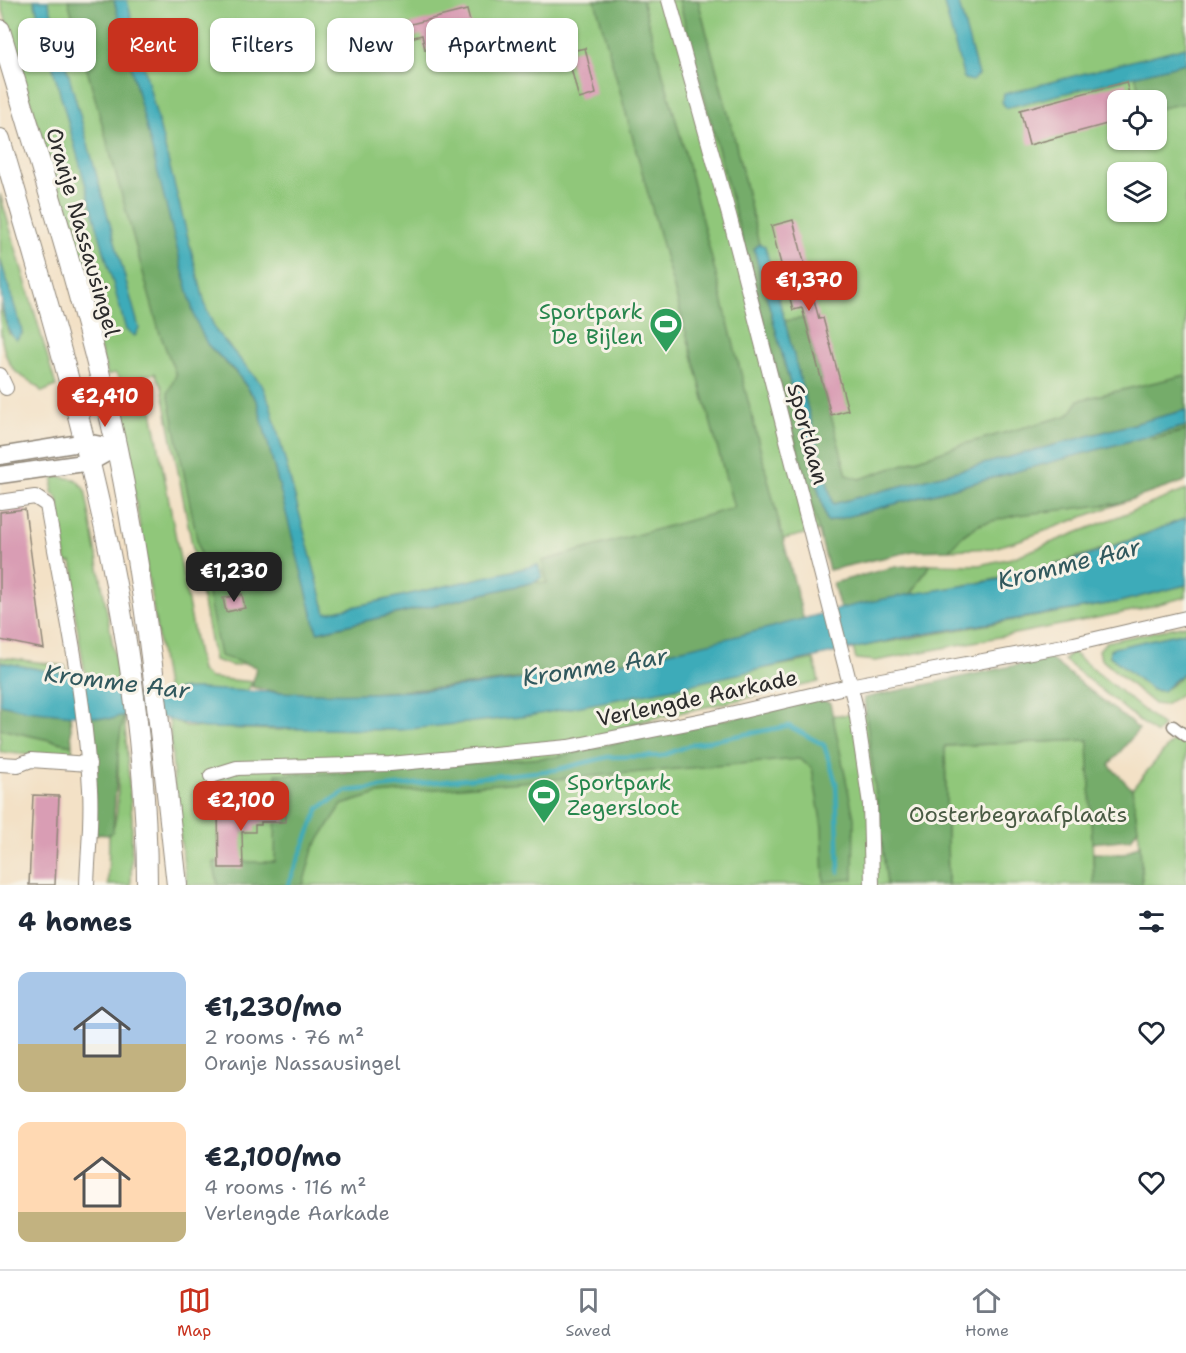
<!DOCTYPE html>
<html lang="en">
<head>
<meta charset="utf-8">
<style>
	body { margin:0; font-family:"Shantell Sans",sans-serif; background:#f2f2f3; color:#1f2937; height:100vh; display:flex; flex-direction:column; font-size:22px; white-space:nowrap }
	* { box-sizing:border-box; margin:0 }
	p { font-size:20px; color:#747a83 }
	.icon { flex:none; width:33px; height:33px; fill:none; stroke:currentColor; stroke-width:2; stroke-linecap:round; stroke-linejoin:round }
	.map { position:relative; height:885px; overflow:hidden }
	.drawer { display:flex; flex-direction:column; background:#fff; flex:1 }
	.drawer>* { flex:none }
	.guide { position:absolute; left:18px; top:18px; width:600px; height:54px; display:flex; gap:12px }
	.tools { position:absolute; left:1107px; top:90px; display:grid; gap:12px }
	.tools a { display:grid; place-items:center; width:60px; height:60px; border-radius:12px; background:#fff; box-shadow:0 2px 4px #0004; font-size:30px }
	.price { position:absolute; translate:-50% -51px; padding:0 14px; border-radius:12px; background:#c8321e; color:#fff; font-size:20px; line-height:39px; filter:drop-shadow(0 2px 3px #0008) }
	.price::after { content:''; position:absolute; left:50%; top:36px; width:18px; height:14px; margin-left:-9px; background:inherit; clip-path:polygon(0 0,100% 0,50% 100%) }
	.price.active { background:#222; color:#fff }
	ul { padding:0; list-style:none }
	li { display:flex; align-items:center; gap:18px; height:150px; padding:0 18px }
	li span { display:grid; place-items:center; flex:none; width:168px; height:120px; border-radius:12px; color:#555 }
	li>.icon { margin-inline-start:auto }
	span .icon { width:72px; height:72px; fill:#fffc; stroke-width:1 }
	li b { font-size:26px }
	h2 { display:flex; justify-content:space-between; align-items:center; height:72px; padding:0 18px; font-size:26px }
	.pill { padding:0 21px; border-radius:12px; background:#fff; box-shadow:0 2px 4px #0004; font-size:21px; line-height:54px }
	.pill.active { background:#c8321e; color:#fff }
	.dock { display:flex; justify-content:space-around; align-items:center; height:84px; border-top:2px solid #e0e1e3; background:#fff; font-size:16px; color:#747a83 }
	.dock a { display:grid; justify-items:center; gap:3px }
	.dock .active { color:#c8321e }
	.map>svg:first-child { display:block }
	.green { fill:#90c77a; stroke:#5e7952; stroke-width:1.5; fill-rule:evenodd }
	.forest { fill:#74ac6a; stroke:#506c4a; stroke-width:1.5 }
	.water { fill:#3cabb9; stroke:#346b72; stroke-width:1.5 }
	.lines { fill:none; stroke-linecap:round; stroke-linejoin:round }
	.stream { stroke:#3cabb9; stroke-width:4.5 }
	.building { fill:#d99db4 }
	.pedestrian-casing { stroke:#8f8678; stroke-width:13 }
	.minor-casing { stroke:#8f8678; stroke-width:16 }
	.tertiary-casing { stroke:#8f8678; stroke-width:19 }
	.secondary-casing { stroke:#8f8678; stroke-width:22 }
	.pedestrian { stroke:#fff; stroke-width:10 }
	.minor { stroke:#fff; stroke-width:14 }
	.tertiary { stroke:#fff; stroke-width:16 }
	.secondary { stroke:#fff; stroke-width:20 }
	.labels { text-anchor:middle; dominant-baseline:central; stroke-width:6; stroke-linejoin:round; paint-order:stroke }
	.street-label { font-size:22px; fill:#2b2b2b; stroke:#f7f3e8 }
	.leisure-label { font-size:22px; fill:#27864d; stroke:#f7f3e8; text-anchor:end }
	.park-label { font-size:22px; fill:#495a43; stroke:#f7f3e8 }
	.water-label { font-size:24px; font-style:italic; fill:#31585d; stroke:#f7f3e8 }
</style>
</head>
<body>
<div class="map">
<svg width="1186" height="885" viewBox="0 0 1186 885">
	<rect width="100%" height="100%" fill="#f7f3e8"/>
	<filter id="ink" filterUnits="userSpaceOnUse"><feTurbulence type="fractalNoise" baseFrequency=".0167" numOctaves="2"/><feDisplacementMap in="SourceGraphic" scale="12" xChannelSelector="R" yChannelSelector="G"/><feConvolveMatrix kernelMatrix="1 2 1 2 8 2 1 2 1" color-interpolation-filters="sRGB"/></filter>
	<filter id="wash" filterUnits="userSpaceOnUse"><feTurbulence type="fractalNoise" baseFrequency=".008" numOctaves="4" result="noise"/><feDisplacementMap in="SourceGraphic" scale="24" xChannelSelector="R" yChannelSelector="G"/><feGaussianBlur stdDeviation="1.35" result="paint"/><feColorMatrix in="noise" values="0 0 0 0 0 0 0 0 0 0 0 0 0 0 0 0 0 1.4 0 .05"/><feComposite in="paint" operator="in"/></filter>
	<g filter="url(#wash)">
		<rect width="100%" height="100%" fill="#f3e1c6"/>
		<g class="green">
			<path d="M 0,0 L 1186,0 L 1186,443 L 364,639 L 233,666 L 214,660 L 162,387 L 155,373 L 122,381 L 115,373 L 107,375 L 80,270 ZM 1118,100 L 1156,100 L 1156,140 L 1118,140 ZM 1118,172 L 1156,172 L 1156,212 L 1118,212 Z"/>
			<path d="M 0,194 L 56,386 L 42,392 C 32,379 26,381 16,372 C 0,355 0,328 0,304 L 9,334 L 22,333 L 0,259 Z"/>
			<path d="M 145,388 L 149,395 L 201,671 L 210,678 L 253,682 L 247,691 L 179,689 L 168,699 L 135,497 L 111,394 Z"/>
			<path d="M 54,476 L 75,479 L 85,489 L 121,691 L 103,681 L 86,679 L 69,578 L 75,576 L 72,562 L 66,563 L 58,499 L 52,492 Z"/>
			<path d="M 1186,490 L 1186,518 L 1136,538 L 1032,572 L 910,596 L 930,564 L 979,565 L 1012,558 Z"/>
			<path d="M 1121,503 L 1017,541 L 993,548 L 949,550 C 958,540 968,529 982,524 C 1024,508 1076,508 1121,503 Z"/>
			<path d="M 1186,585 L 1186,597 L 1132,611 L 876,661 L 856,659 L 853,648 L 1119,602 Z"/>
			<path d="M 1186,625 L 1186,632 L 1110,656 L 1152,690 C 1168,694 1176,680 1186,670 L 1186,690 L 1165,705 L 1154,704 L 1101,659 L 1099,650 L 1106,642 Z"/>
			<path d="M 1072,652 L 1163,726 L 1156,734 L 1064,660 Z"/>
			<path d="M 0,657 L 65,666 L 66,676 L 0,662 Z"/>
			<path d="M 814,659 L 819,682 L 629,724 L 884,713 L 905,885 L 187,885 L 176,808 L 169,717 L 186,727 L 280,730 L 756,670 Z"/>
			<path d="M 124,713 L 132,819 L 131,885 L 108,885 L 109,835 C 122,821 117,766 118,746 C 119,735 122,724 124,713 Z"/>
			<path d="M 0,729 L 72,745 L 73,759 L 0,752 Z"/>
			<path d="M 1176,737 L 1186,745 L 1186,885 L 1142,885 L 1140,844 L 1132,789 Z"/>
			<path d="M 1088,740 L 1094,885 L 948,885 L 945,746 Z"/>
		</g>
		<g class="forest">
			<path d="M 68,0 L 114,0 L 207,344 L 238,375 L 257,401 L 318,632 L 535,582 L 547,583 L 542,561 L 734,508 L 595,0 L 642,0 L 683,145 L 804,621 C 670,654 548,680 410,690 C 359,694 302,699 252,687 L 256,667 L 220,656 L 168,393 L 176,375 L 159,331 Z"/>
			<path d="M 679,0 L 698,0 L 733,132 L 759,244 L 754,249 L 827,522 L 1186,426 L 1186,430 L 1149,440 L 1186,431 L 1186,481 L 1121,503 L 1018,515 L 980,524 L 963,535 L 949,550 L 913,551 L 829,570 Z"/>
			<path d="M 1186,63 L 1186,103 L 1157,109 L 1156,100 L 1142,100 L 1135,75 Z"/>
			<path d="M 805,318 L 847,475 L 860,479 L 960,445 L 1069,415 L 1079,400 L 1186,375 L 1186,410 L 833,504 L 783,321 Z"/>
			<path d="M 930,564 L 910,596 L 840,609 L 833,583 L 894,567 Z"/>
			<path d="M 1049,658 L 1139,729 L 1109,765 L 1132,789 L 1138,828 L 1131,839 L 1092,843 L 1088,740 L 945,746 L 948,885 L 887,885 L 864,698 Z"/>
			<path d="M 817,699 L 830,703 L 854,818 L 853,879 L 824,882 L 822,827 L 812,768 L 799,759 L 378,794 L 342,805 L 313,849 L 303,885 L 218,885 L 213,862 L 275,862 L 276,774 L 349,773 L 555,757 Z"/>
			<path d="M 0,704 L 26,710 L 70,713 L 72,745 L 0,729 Z"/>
			<path d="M 124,713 L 119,742 L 113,831 L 109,835 L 94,834 L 94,754 L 89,716 L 112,719 Z"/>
			<path d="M 1140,844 L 1142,885 L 1094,885 L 1093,853 L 1124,854 Z"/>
		</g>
		<g class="water">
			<path d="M 34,0 L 48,0 L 139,328 L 135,336 L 126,330 Z"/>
			<path d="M 114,0 L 127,0 L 206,308 L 216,331 L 262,385 L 270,404 L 326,613 L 538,565 L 542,577 L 535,582 L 317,632 L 257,401 L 236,372 L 207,344 L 195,319 Z"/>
			<path d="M 943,0 L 958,0 L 978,75 L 972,81 L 964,79 Z"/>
			<path d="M 1186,47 L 1186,63 L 1006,108 L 1002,102 L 1004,94 Z"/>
			<path d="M 759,244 L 765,246 L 833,504 L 1186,410 L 1186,426 L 827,522 L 754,249 Z"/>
			<path d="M 0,259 L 21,327 L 22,334 L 16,340 C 0,326 0,281 0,259 Z"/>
			<path d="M 1186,518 L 1186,585 L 1119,602 L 906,637 L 670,689 L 529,716 L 401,730 L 207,728 C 174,726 146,703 112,719 L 26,710 L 0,704 L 0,662 L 103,681 L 121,691 L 168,696 L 179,689 L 198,689 C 256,691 313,695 371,693 C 531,687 685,652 839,609 C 902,592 969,588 1033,572 C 1085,559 1136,538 1186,518 Z"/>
			<path d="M 1186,632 L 1186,670 L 1163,691 L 1152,690 L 1110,656 L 1110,650 L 1114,648 Z"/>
		</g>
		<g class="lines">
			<path class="stream" d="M 288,885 L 319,808 L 347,791 L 555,770 L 608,757 L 661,756 L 693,744 L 789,726 L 824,745 L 836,783 L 839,872"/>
		</g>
		<g id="blocks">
			<g class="building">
				<path d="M 467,10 L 474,37 L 425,50 L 422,35 L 410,38 L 407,25 Z"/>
				<path d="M 585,48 L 596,94 L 579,99 L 567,52 Z"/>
				<path d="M 1126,82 L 1130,97 L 1129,100 L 1118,100 L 1118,121 L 1029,145 L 1020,110 Z"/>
				<path d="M 793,220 L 819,319 L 823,318 L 848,410 L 831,415 L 802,308 L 793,310 L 771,226 Z"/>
				<path d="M 25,509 L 33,569 L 44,649 L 0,640 L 0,512 Z"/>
				<path d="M 242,594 L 245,608 L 226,612 L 223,598 Z"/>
				<path d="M 33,795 L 59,796 L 55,885 L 29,885 Z"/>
				<path d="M 240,806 L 261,806 L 261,810 L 286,811 L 286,822 L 261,822 L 261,825 L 255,825 L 255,832 L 242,832 L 243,868 L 219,868 L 218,812 L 241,812 Z"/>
			</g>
		</g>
	</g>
	<g filter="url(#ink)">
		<use href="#blocks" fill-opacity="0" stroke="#8f8678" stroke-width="1.5"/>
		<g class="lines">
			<defs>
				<path id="pedestrian" d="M 1173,726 L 1186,736"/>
				<g id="minor">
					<path d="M 669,0 L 729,215 L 855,704 L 870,804 L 872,885"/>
					<path d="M 0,375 L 6,388"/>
					<path d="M 0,502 L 35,497 L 47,505 C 63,599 85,693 90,789 C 92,821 88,853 87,885"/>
					<path d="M 0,764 L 18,765 L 31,760 L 89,764"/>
					<path d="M 211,776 L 237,768 L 390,764 L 568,747 L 713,718 L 849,686 L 1074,644 L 1186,618"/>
				</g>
				<g id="tertiary">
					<path d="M 0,456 L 86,442 L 116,448"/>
					<path d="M 0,475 L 91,462 L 116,448"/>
				</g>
				<g id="secondary">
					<path d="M 0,30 C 41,169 87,308 117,449 C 147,593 161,739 177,885"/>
					<path d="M 0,139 C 71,380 147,632 147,885"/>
				</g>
			</defs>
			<use href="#pedestrian" class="pedestrian-casing"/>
			<use href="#minor" class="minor-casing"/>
			<use href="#tertiary" class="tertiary-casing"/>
			<use href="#secondary" class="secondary-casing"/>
			<use href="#pedestrian" class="pedestrian"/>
			<use href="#minor" class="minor"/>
			<use href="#tertiary" class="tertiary"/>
			<use href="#secondary" class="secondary"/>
		</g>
	</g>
	<defs>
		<symbol id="stadium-pin" viewBox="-11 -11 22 30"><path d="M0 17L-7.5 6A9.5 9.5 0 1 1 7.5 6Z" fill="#2e9e5b" stroke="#f7f3e8"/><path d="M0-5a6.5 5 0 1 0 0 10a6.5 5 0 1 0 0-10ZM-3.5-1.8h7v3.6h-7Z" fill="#fff"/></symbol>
	</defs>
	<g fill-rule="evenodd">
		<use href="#stadium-pin" x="647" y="305" width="38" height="52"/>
		<use href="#stadium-pin" x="525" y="776" width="38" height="52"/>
	</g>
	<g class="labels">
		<g class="street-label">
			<text transform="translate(83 232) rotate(74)">Oranje Nassausingel</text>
			<text transform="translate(808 434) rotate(75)">Sportlaan</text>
			<text transform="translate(697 698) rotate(-12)">Verlengde Aarkade</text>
		</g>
		<g class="leisure-label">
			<text x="643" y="311">Sportpark<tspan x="643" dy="25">De Bijlen</tspan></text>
			<text x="567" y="782" text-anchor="start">Sportpark<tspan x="567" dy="25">Zegersloot</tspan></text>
		</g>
		<g class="park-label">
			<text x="1018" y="814">Oosterbegraafplaats</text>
		</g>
		<g class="water-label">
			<text transform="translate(1069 564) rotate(-14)">Kromme Aar</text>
			<text transform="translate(595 667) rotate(-9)">Kromme Aar</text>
			<text transform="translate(117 682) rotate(7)">Kromme Aar</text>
		</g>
	</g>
</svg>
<div class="tools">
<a><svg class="icon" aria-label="locate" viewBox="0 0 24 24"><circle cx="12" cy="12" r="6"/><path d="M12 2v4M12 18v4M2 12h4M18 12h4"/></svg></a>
<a><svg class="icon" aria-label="layers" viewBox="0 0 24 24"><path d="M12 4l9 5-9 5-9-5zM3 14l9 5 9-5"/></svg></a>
</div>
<b class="price" style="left:809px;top:312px">€1,370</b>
<b class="price" style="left:105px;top:428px">€2,410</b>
<b class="price active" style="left:234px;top:603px">€1,230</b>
<b class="price" style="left:241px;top:832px">€2,100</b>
<div class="guide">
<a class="pill">Buy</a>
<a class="pill active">Rent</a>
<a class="pill">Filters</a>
<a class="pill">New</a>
<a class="pill">Apartment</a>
</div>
</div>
<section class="drawer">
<h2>4 homes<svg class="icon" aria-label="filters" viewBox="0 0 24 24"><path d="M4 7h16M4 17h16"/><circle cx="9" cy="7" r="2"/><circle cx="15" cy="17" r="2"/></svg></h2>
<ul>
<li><span style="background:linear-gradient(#a9c7e8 60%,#c2b280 0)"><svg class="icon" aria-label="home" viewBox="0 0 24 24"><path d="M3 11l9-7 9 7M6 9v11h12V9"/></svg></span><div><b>€1,230/mo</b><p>2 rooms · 76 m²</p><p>Oranje Nassausingel</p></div><svg class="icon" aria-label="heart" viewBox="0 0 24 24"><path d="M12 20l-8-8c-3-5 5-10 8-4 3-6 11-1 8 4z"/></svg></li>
<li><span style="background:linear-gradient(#ffd9b3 75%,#c2b280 0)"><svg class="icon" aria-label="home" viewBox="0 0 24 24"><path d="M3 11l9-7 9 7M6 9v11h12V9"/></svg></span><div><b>€2,100/mo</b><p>4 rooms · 116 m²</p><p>Verlengde Aarkade</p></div><svg class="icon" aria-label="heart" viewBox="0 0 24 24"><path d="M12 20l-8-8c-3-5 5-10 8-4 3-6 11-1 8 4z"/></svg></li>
</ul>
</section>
<nav class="dock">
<a class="active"><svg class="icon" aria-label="map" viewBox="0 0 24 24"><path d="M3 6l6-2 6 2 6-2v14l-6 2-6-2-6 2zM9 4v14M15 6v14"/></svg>Map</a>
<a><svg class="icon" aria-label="saved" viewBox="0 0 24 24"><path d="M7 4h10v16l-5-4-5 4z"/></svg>Saved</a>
<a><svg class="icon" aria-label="home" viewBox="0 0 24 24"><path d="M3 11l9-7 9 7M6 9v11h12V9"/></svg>Home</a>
</nav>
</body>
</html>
